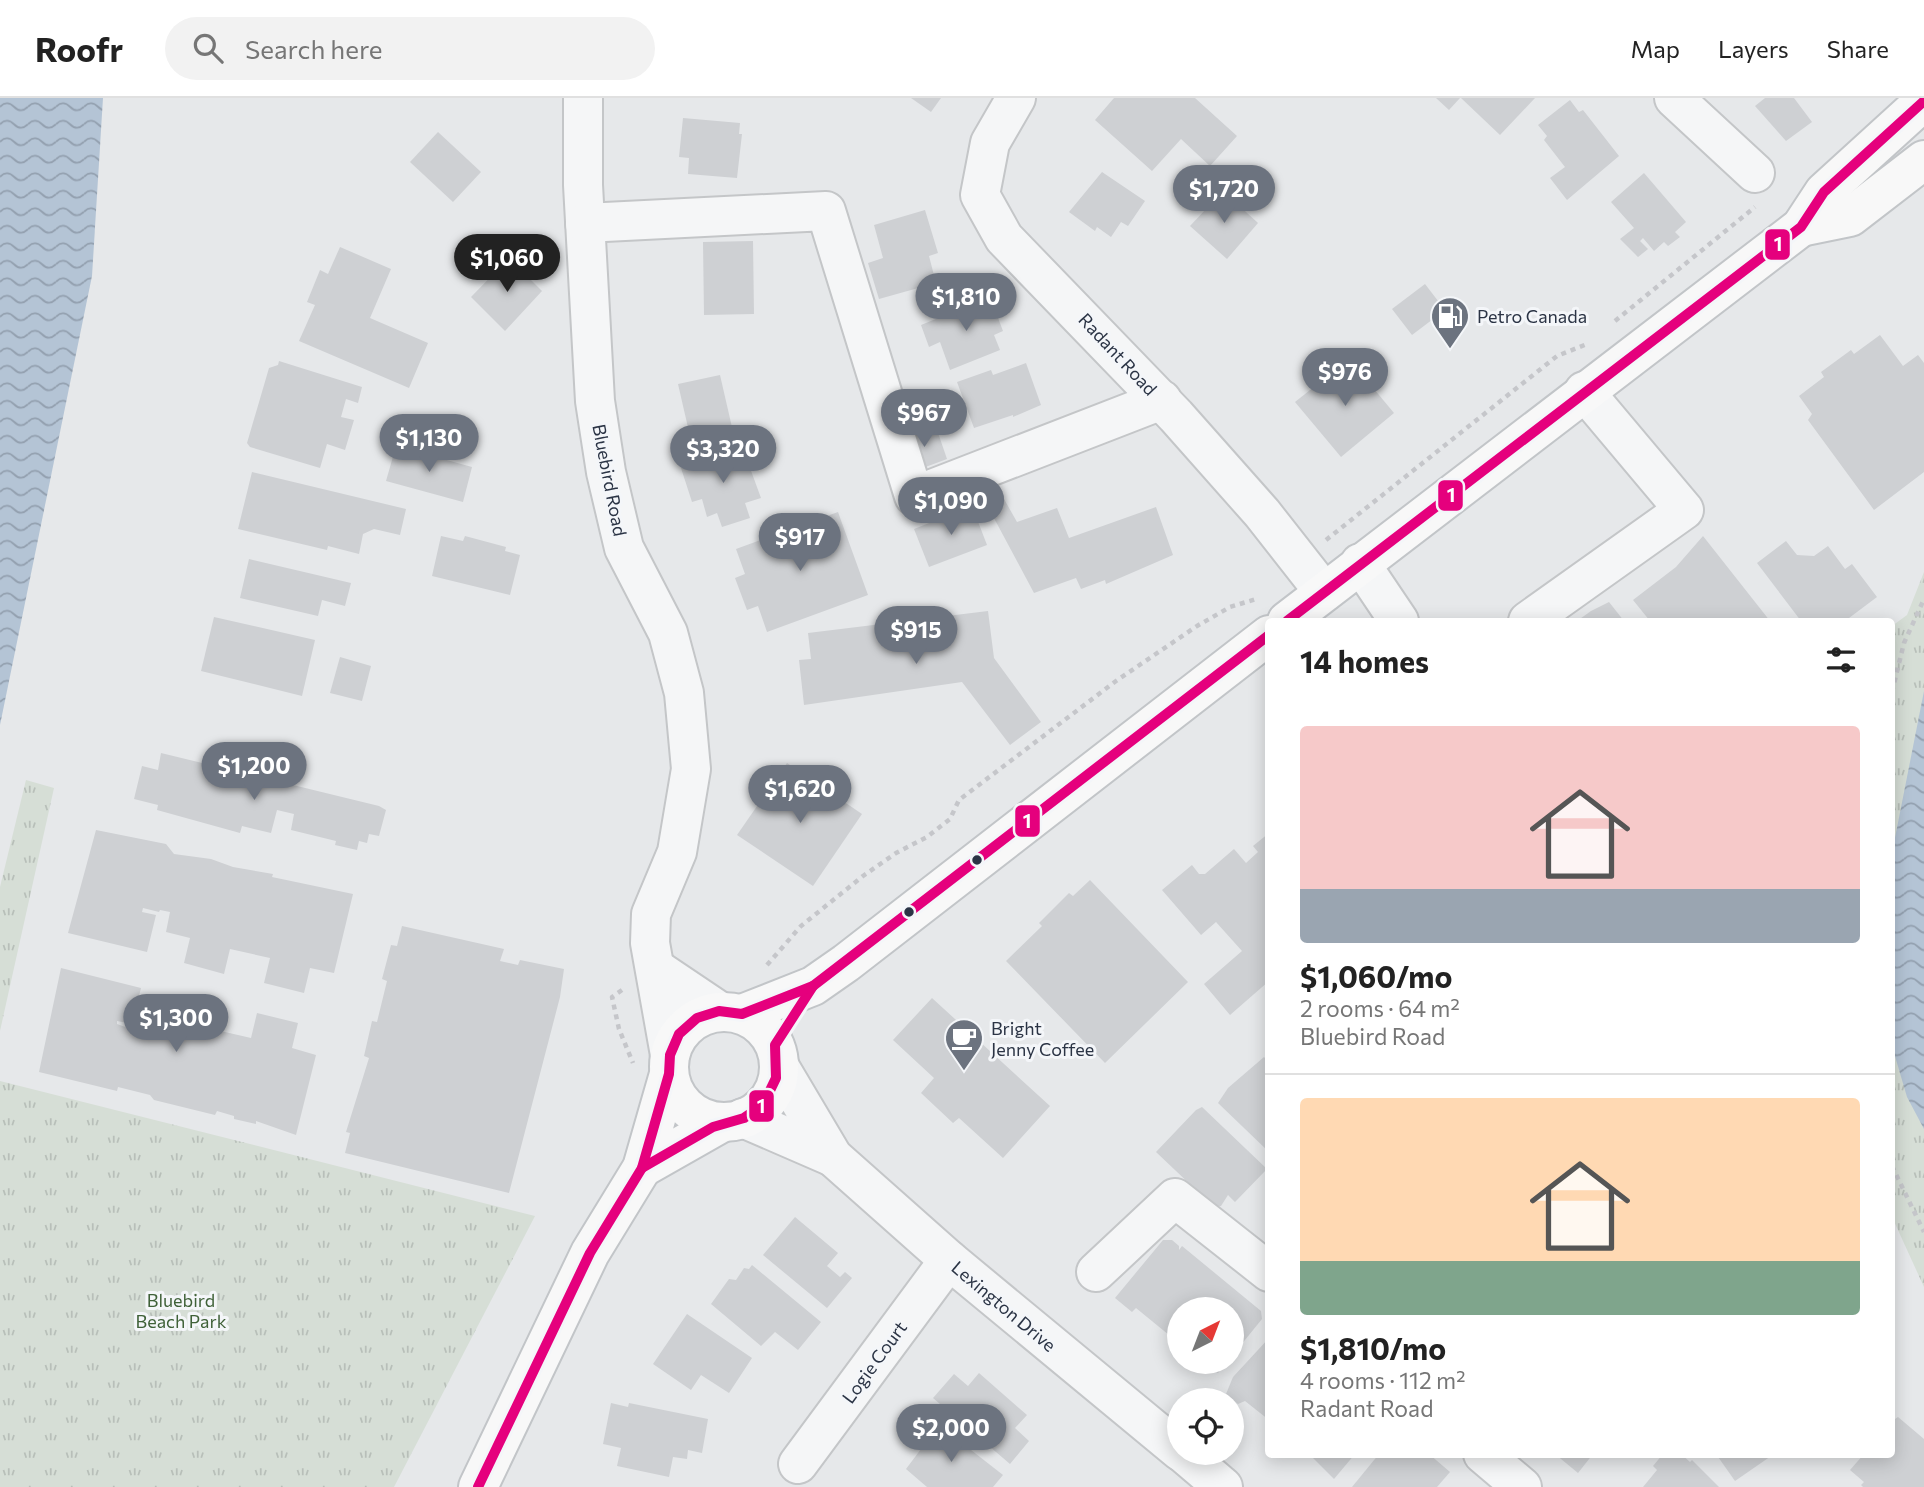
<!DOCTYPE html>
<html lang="en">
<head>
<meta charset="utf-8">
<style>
	body { margin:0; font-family:Commissioner,sans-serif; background:#f2f2f2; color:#222; height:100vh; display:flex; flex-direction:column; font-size:26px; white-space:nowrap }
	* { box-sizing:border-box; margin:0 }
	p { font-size:23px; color:#767676 }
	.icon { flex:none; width:38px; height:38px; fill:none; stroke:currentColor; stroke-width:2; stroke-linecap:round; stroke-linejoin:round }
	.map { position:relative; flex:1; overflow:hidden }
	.sheet { position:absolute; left:1265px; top:520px; width:630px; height:840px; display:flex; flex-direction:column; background:#fff; border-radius:7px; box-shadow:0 4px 18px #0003 }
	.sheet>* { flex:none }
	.needle { width:46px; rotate:42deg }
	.fabs { position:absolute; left:1167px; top:1199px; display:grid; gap:14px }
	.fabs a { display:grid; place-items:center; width:77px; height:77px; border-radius:50%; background:#fff; box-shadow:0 4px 18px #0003; font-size:35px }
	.price { position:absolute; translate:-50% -60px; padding:0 16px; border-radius:24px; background:#6c737f; color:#fff; font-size:23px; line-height:46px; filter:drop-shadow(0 2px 4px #0008) }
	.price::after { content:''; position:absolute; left:50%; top:42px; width:21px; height:16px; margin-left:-10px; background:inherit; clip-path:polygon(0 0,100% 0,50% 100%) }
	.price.selected { background:#222; color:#fff }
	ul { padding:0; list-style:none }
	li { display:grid; align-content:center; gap:14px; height:371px; padding:0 35px }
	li+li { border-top:2px solid #e0e0e0 }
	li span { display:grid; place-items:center; height:217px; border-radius:7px; color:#555 }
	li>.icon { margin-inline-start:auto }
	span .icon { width:126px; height:126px; fill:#fffc; stroke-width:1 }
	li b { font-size:30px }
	h2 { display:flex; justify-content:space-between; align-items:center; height:84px; padding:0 35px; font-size:30px }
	header { display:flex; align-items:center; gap:42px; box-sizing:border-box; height:98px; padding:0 35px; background:#fff; border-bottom:2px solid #e0e0e0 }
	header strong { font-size:33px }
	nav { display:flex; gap:38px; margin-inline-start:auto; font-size:24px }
	.search { width:490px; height:63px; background:#f2f2f2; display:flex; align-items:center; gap:18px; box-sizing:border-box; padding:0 24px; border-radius:38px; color:#767676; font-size:26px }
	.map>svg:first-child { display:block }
	.park { fill:url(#park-tufts) }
	.water { fill:url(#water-waves) }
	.building { fill:#ced0d3 }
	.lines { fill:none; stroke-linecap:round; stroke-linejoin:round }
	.minor-casing { stroke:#c4c6c8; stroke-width:42 }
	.major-casing { stroke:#c2c5c8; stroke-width:42 }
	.path { stroke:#c5c6ca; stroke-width:4.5; stroke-dasharray:5 5; stroke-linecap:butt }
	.minor { stroke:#f5f6f7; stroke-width:38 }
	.major { stroke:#f8f8f8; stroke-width:38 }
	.bus-1-casing { stroke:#f4f6f9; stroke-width:16 }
	.bus-1 { stroke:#e5007d; stroke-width:10 }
	.bus-dot { fill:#2b3445; stroke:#f4f6f9; stroke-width:2.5 }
	.labels { text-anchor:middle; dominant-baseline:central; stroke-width:6; stroke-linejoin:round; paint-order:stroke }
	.poi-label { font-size:18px; fill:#2b3445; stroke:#f4f6f9; text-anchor:start }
	.street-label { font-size:18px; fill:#2b3445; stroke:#f4f6f9 }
	.park-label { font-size:18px; fill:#3f6138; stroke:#f4f6f9 }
	.line-badge { stroke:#f4f6f9; stroke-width:2.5 }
	.badge-label { font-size:19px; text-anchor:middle; font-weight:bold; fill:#fff }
</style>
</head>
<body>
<header>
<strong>Roofr</strong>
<div class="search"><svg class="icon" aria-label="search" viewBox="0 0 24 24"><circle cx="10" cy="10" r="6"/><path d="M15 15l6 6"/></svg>Search here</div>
<nav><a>Map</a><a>Layers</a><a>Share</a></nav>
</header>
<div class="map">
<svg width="1924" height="1389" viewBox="0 0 1924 1389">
	<defs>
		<pattern id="park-tufts" width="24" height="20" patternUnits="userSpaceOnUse" patternTransform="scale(1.75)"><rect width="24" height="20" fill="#d6ded6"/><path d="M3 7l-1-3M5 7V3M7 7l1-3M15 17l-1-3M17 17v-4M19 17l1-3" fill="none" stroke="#b8bfb9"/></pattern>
		<pattern id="water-waves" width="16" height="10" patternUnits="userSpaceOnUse" patternTransform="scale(1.75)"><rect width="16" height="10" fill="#b4c4d5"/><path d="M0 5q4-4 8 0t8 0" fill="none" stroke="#93a0af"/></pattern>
	</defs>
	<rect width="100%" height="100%" fill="#e6e8ea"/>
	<g class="park">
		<path d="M 1924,474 L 1924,1189 L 1892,1119 L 1892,528 L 1907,517 Z"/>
		<path d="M 26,682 L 54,690 L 0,933 L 0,789 Z"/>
		<path d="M 0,983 L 535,1118 L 394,1389 L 0,1389 Z"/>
	</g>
	<g class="water">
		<path d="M 0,0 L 103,0 L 92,178 L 0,627 Z"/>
		<path d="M 1924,593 L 1924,1031 L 1907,999 L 1892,948 L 1892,755 Z"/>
	</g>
	<g class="building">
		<path d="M 911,0 L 941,0 L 931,14 Z"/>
		<path d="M 1114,0 L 1195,0 L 1237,38 L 1210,68 L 1181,41 L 1152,73 L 1095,22 Z"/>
		<path d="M 1436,0 L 1460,0 L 1449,12 Z"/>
		<path d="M 1461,0 L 1535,0 L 1500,37 Z"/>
		<path d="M 1765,0 L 1794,0 L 1812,24 L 1786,43 L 1755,8 Z"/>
		<path d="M 1570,2 L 1579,14 L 1583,12 L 1619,58 L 1567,102 L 1550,80 L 1565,69 L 1544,42 L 1547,38 L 1538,27 Z"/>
		<path d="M 683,20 L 740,25 L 739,36 L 742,36 L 737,80 L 688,76 L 689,60 L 679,59 Z"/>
		<path d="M 438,34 L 481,74 L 453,104 L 410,64 Z"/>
		<path d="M 1102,74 L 1145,103 L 1128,128 L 1121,124 L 1111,139 L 1097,129 L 1095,133 L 1069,114 Z"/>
		<path d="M 1644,75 L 1686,124 L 1675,134 L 1680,139 L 1668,148 L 1664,144 L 1654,153 L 1643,140 L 1640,143 L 1648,151 L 1638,159 L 1620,141 L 1634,130 L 1611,104 Z"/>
		<path d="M 1223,93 L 1258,125 L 1227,161 L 1190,128 Z"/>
		<path d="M 925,112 L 938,155 L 929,158 L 936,185 L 879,201 L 868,165 L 883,160 L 874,127 Z"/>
		<path d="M 753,143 L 754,216 L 704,217 L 703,144 Z"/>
		<path d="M 340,149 L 391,171 L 370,220 L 428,245 L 409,290 L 299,243 L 315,207 L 307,204 L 320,172 L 328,176 Z"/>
		<path d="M 509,160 L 542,193 L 505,233 L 471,199 Z"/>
		<path d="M 1425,186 L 1445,212 L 1412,237 L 1392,211 Z"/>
		<path d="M 990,199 L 1003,233 L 994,237 L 1000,252 L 950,272 L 940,244 L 929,249 L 921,227 Z"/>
		<path d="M 1880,237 L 1903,268 L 1918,257 L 1924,265 L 1924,374 L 1874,412 L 1808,322 L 1812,316 L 1799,298 L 1824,279 L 1821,274 L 1851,252 L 1854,256 Z"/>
		<path d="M 1349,261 L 1394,315 L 1341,359 L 1295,304 Z"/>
		<path d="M 279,263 L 362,289 L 358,305 L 346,301 L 341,319 L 354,322 L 345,352 L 327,346 L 320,370 L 250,349 L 247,345 L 269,270 L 278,267 Z"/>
		<path d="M 1026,265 L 1041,307 L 1013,319 L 1013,317 L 974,330 L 957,284 L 991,272 L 993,277 Z"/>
		<path d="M 720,277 L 734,338 L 692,347 L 678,286 Z"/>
		<path d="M 936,329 L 947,361 L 912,374 L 900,342 Z"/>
		<path d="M 396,348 L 472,369 L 463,404 L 386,383 Z"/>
		<path d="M 744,349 L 754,369 L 750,370 L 761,400 L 745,405 L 750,420 L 722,429 L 717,415 L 707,419 L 702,401 L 692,404 L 681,370 Z"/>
		<path d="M 252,374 L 406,411 L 400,437 L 374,431 L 363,436 L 359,456 L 328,448 L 327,452 L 238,431 Z"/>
		<path d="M 1004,401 L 1017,424 L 1057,410 L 1069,440 L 1156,409 L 1173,457 L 1106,486 L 1105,482 L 1081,491 L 1076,480 L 1034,495 L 988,409 Z"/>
		<path d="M 972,408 L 987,447 L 929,469 L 914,431 Z"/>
		<path d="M 838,414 L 868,497 L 767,534 L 758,508 L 747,512 L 735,480 L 745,476 L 736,451 Z"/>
		<path d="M 441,438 L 463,443 L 465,438 L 506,449 L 505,453 L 520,457 L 510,497 L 432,478 Z"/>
		<path d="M 1703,438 L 1770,523 L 1650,523 L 1633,502 L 1676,469 Z"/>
		<path d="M 1786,443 L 1797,457 L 1814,458 L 1828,448 L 1845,471 L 1852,466 L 1877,499 L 1845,523 L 1801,523 L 1757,465 Z"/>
		<path d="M 249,461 L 351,485 L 345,508 L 322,502 L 318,518 L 240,500 Z"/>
		<path d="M 1609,504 L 1624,523 L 1577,523 L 1591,513 Z"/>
		<path d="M 988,513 L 994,560 L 1041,624 L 1010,647 L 962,584 L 804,607 L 799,562 L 811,561 L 808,535 Z"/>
		<path d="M 214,519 L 315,542 L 302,598 L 201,573 Z"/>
		<path d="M 340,559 L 371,568 L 362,603 L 330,595 Z"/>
		<path d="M 161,655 L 379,708 L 386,712 L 379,738 L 369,736 L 367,745 L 359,743 L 357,752 L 335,747 L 336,743 L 291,732 L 294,716 L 277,712 L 271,735 L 242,728 L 240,735 L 157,712 L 158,707 L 134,701 L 142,668 L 158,672 Z"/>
		<path d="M 787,665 L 862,716 L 813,788 L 737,737 Z"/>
		<path d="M 96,732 L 166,746 L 174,756 L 211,761 L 233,769 L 273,776 L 272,779 L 353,796 L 334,875 L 310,870 L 304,895 L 264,885 L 270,860 L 230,851 L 224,876 L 184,865 L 190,840 L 166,834 L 170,814 L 160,812 L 159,814 L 143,810 L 142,814 L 156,817 L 147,854 L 68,835 Z"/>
		<path d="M 1269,735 L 1269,883 L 1230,917 L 1204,886 L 1242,853 L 1216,824 L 1201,837 L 1162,792 L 1192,767 L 1199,776 L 1205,776 L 1234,751 L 1246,765 L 1258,754 L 1253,748 Z"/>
		<path d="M 1090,782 L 1188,884 L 1105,965 L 1006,863 L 1042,828 L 1039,825 L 1069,795 L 1073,798 Z"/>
		<path d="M 402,828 L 504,851 L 500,863 L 518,867 L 520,862 L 564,871 L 560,899 L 509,1095 L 345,1055 L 350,1035 L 346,1034 L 369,960 L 364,958 L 372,923 L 377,924 L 387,883 L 382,881 L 391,847 L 397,848 Z"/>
		<path d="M 61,870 L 141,890 L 132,926 L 117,923 L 117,926 L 142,935 L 147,915 L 171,921 L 178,896 L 218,906 L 212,931 L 251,940 L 257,915 L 298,925 L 292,950 L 316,957 L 296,1037 L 256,1023 L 256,1026 L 234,1021 L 234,1018 L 217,1013 L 215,1017 L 154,1002 L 150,997 L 118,989 L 117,993 L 39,974 Z"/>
		<path d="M 932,900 L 1050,1008 L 1003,1060 L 959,1020 L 953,1025 L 921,995 L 934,980 L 893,942 Z"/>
		<path d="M 1264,959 L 1269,964 L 1269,1054 L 1218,1005 L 1228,990 Z"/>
		<path d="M 1202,1009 L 1267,1071 L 1235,1104 L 1228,1097 L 1221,1108 L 1214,1109 L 1156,1054 L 1196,1012 Z"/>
		<path d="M 795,1119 L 838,1155 L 827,1168 L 840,1179 L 845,1174 L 852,1180 L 827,1210 L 763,1157 Z"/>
		<path d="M 1163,1142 L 1172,1142 L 1179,1148 L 1179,1152 L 1182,1148 L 1261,1213 L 1262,1221 L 1232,1258 L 1232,1211 L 1180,1211 L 1180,1246 L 1136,1210 L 1132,1214 L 1115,1200 Z"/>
		<path d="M 752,1167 L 821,1224 L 798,1252 L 775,1234 L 761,1248 L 711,1206 L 729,1181 L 736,1182 L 744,1170 L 749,1171 Z"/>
		<path d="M 687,1216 L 752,1260 L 729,1295 L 701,1277 L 691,1292 L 653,1266 Z"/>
		<path d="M 1269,1240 L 1269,1322 L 1245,1303 L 1238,1306 L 1226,1296 L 1233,1279 Z"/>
		<path d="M 1200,1264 L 1227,1264 L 1218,1275 Z"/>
		<path d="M 979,1275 L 1027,1317 L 1015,1330 L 1029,1343 L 1010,1366 L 933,1300 L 954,1276 L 968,1288 Z"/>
		<path d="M 611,1305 L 628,1309 L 629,1305 L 708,1321 L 702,1355 L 688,1352 L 687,1361 L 673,1359 L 669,1379 L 617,1368 L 621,1350 L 603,1346 Z"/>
		<path d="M 1898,1319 L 1924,1341 L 1924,1389 L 1863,1389 L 1861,1387 L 1864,1384 L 1850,1372 L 1864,1356 L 1892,1356 L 1892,1323 Z"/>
		<path d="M 939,1327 L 1003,1377 L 993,1389 L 927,1389 L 906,1371 Z"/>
		<path d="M 1309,1356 L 1355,1356 L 1334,1381 Z"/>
		<path d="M 1379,1356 L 1429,1356 L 1450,1374 L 1437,1389 L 1352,1389 Z"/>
		<path d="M 1555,1356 L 1593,1356 L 1578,1375 Z"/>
		<path d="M 1663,1356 L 1681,1356 L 1690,1364 L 1692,1362 L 1719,1389 L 1643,1389 L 1657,1372 L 1653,1368 Z"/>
		<path d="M 1716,1356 L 1774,1356 L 1735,1383 Z"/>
	</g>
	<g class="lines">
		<defs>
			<g id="minor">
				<path d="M 583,0 L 583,87 L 595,303 L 606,374 L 624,450 L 668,535 L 684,595 L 691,671 L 677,754 L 651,816 L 650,845 L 670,957"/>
				<path d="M 1016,0 L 990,45 L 980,97 L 1004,140 L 1176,318 L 1262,415 L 1324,494"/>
				<path d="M 1674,0 L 1755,75"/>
				<path d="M 585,125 L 826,113 L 914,398 L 1162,302"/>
				<path d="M 1360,465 L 1399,523"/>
				<path d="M 1528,523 L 1684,412 L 1584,293"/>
				<path d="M 655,870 L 719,913"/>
				<path d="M 779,968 L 833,1059 L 949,1162 L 1180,1353"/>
				<path d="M 743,1020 L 833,1059"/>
				<path d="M 1096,1174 L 1175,1100 L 1269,1174"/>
				<path d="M 1182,1354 L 1223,1389"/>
				<path d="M 1483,1356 L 1522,1389"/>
				<path d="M 798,1366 L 949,1162"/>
			</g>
			<g id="major">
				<path d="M 1801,129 L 1850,119 L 1924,62"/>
				<path d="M 1287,523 L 1801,129 L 1824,94 L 1924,3"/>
				<circle cx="724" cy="969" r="55"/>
				<path d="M 742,916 L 813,888 L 846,865 L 1269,537"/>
				<path d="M 642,1070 L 723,1024"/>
				<path d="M 478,1389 L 590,1155 L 642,1070 L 669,976"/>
			</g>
		</defs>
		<use href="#minor" class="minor-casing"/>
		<use href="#major" class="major-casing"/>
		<g class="path">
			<path d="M 1615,223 L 1755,109"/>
			<path d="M 1326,442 L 1557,258 L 1587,246"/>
			<path d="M 1892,594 L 1904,545 L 1924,501"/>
			<path d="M 767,867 L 801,828 L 863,778 L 896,755 L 927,739 L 950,721 L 959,702 L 1116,583 L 1197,528 L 1230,509 L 1256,501"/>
			<path d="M 622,892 L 612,899 L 619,931 L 633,965"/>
			<path d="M 1892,1068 L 1924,1134"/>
		</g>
		<use href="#minor" class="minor"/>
		<use href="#major" class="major"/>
		<defs>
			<g id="bus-1">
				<path d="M 1287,523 L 1801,129 L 1824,94 L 1924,3"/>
				<path d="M 642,1070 L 713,1029 L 744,1020 L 763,1007 L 776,980 L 775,947 L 813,888"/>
				<path d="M 478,1389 L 590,1155 L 642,1070 L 669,976 L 670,957 L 679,936 L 697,920 L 719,913 L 742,916 L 813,888 L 1269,537"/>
			</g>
		</defs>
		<use href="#bus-1" class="bus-1-casing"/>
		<use href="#bus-1" class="bus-1"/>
	</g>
	<defs>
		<symbol id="fuel-pin" viewBox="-11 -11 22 30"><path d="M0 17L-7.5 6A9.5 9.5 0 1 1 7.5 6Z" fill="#6c737f" stroke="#f4f6f9"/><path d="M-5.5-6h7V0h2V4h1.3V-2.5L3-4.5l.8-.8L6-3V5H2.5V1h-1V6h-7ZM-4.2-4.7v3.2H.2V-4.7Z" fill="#fff"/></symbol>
		<symbol id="cafe-pin" viewBox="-11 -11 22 30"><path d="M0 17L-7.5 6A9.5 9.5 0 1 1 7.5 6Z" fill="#6c737f" stroke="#f4f6f9"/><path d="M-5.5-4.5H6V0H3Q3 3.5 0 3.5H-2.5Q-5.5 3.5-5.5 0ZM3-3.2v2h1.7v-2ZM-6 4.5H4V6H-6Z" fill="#fff"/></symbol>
	</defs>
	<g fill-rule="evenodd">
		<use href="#fuel-pin" x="1428" y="196" width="44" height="60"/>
		<use href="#cafe-pin" x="942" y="918" width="44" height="60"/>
	</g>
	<g class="bus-dot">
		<circle cx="977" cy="762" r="6"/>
		<circle cx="909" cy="814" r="6"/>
	</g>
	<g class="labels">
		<g class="poi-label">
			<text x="1477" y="218">Petro Canada</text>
			<text x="991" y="930">Bright<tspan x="991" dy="21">Jenny Coffee</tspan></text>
		</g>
		<g class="street-label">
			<text transform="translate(1118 256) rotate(47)">Radant Road</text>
			<text transform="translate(610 382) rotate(79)">Bluebird Road</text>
			<text transform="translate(1004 1208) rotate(40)">Lexington Drive</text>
			<text transform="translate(874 1264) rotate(-54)">Logie Court</text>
		</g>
		<g class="park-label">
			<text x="181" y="1202">Bluebird<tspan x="181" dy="21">Beach Park</tspan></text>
		</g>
	</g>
	<g class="line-badge">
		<rect x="1764" y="130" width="27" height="33" rx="7" fill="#e5007d"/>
		<rect x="1437" y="381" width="27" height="33" rx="7" fill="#e5007d"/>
		<rect x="1014" y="706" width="27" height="34" rx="7" fill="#e5007d"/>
		<rect x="748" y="991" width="27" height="34" rx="7" fill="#e5007d"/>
	</g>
	<g class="badge-label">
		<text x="1778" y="153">1</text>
		<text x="1451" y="404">1</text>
		<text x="1027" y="730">1</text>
		<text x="761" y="1015">1</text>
	</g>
</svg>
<div class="fabs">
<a><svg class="needle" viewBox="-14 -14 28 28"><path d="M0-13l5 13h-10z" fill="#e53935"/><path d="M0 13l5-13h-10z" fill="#767676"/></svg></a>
<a><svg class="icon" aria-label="locate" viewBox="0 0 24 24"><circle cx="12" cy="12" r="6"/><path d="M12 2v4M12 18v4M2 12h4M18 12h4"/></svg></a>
</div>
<b class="price" style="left:1224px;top:127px">$1,720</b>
<b class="price selected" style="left:507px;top:196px">$1,060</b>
<b class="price" style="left:966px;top:235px">$1,810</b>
<b class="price" style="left:1345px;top:310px">$976</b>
<b class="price" style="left:924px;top:351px">$967</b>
<b class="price" style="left:429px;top:376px">$1,130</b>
<b class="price" style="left:723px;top:387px">$3,320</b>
<b class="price" style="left:951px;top:439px">$1,090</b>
<b class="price" style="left:800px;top:475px">$917</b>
<b class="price" style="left:916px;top:568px">$915</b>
<b class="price" style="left:254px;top:704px">$1,200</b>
<b class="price" style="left:800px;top:727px">$1,620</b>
<b class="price" style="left:176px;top:956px">$1,300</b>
<b class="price" style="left:951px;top:1366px">$2,000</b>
<section class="sheet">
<h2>14 homes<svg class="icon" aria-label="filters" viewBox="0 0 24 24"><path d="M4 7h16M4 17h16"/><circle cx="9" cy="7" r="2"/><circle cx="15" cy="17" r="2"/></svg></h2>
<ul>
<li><span style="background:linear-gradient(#f6c9c9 75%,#9aa5b1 0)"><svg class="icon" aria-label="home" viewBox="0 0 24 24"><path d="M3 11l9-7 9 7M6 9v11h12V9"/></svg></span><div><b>$1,060/mo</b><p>2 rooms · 64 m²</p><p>Bluebird Road</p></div></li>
<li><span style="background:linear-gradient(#ffd9b3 75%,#7fa58c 0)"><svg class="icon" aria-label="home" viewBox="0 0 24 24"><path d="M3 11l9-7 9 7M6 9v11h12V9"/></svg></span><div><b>$1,810/mo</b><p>4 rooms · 112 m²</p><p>Radant Road</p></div></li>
</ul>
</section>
</div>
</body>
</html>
